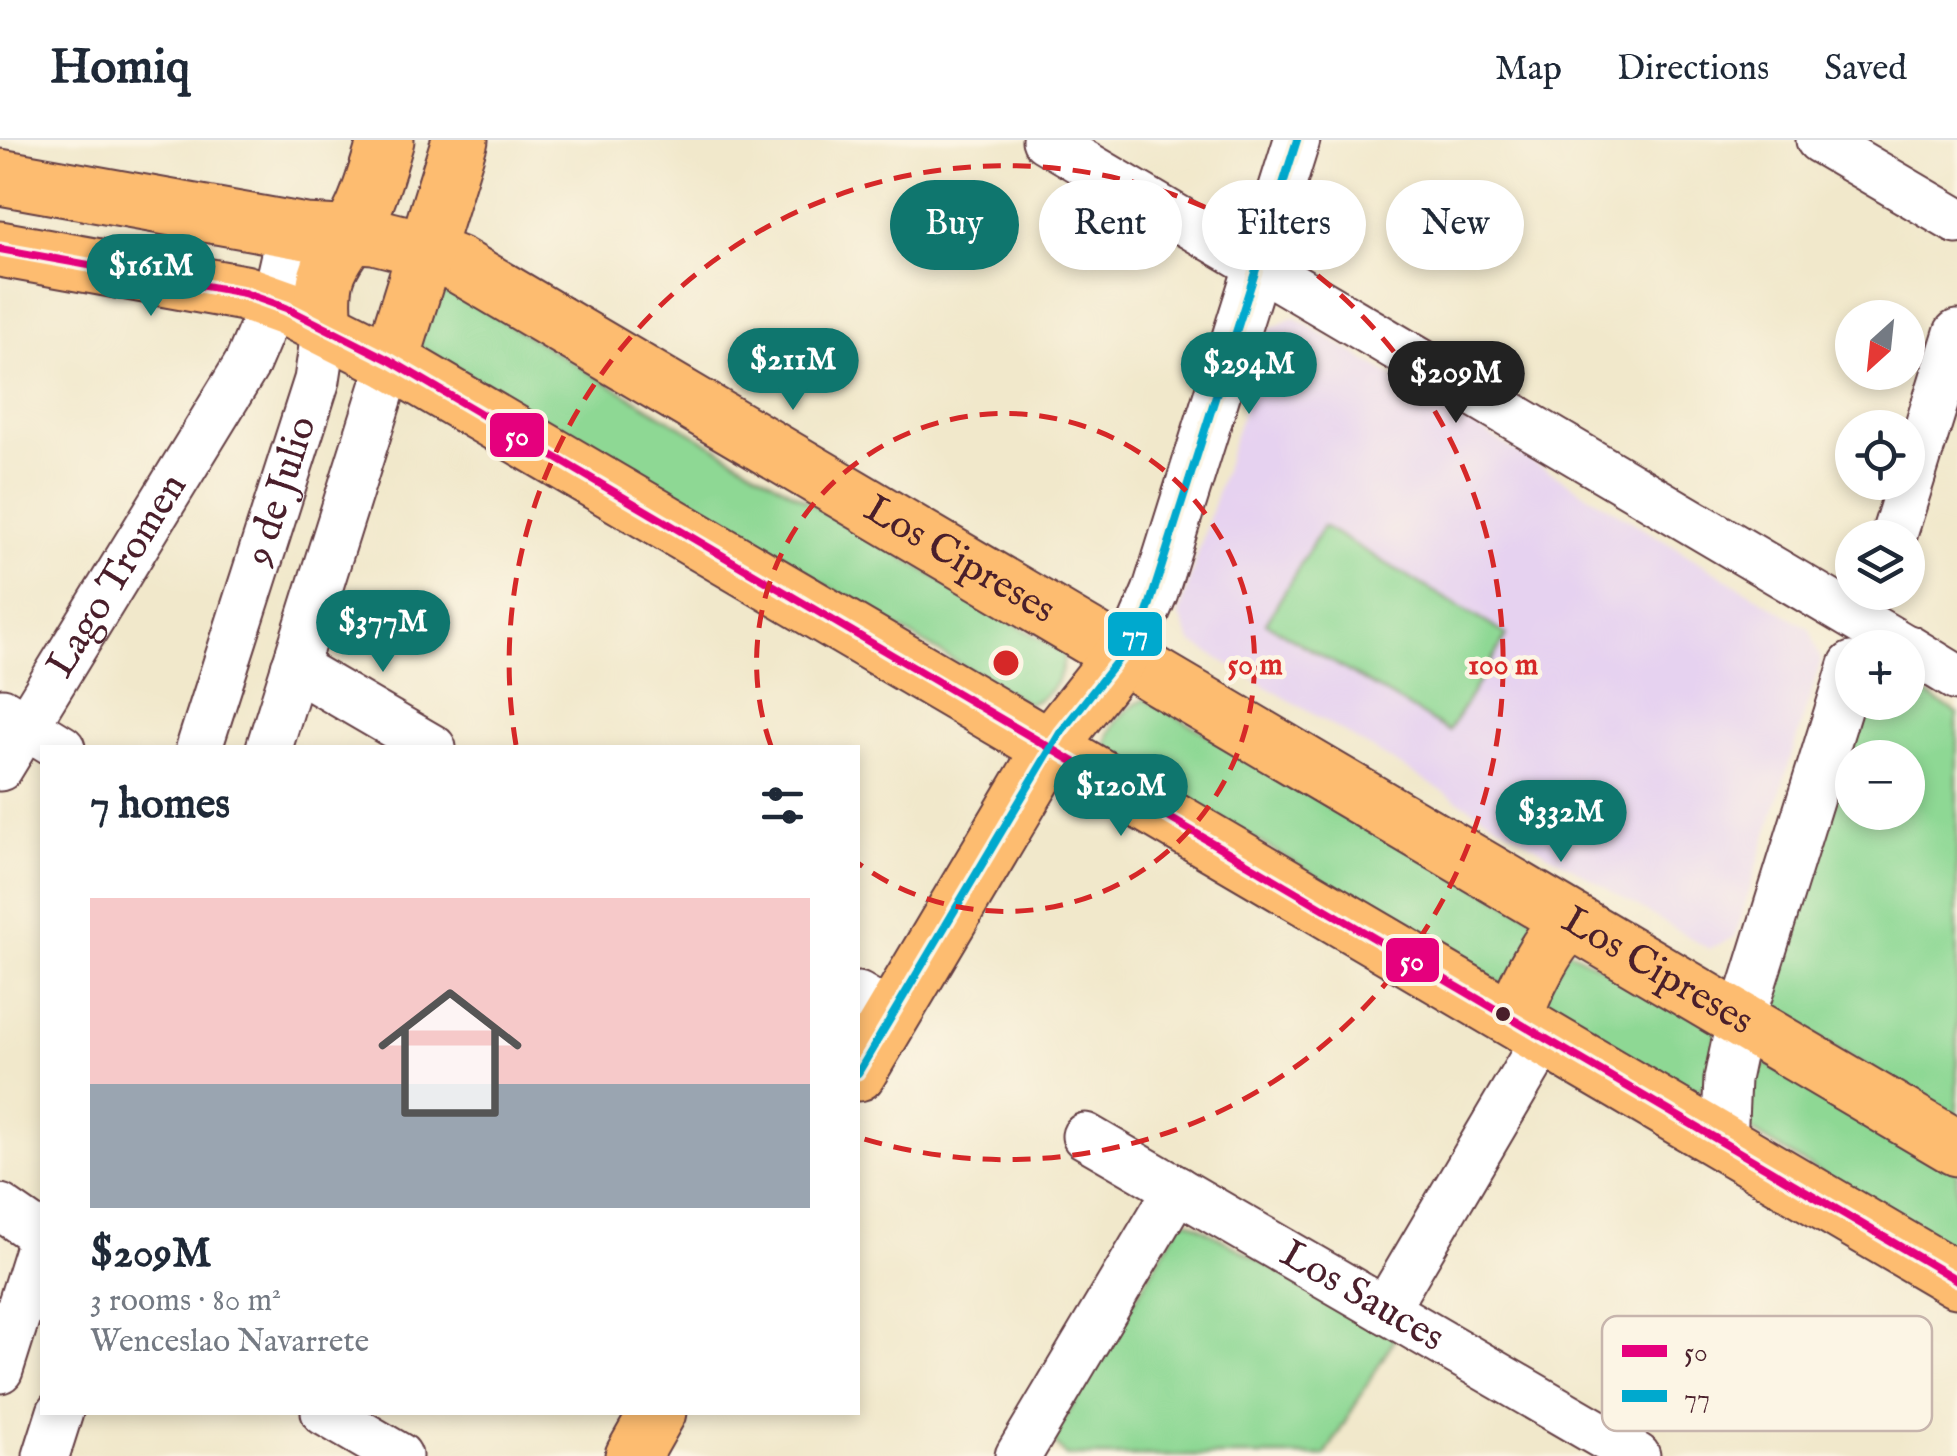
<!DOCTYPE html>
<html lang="en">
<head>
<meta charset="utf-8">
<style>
	body { margin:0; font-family:"IM FELL English",serif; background:#f2f2f3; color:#1f2937; height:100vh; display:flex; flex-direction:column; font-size:38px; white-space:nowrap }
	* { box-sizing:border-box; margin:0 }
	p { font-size:32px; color:#747a83 }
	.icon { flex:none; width:55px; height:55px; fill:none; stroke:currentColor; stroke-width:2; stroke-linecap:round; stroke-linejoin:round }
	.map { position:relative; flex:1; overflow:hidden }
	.sheet { position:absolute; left:40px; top:605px; width:820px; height:670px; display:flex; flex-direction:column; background:#fff; border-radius:0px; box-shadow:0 5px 15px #0003 }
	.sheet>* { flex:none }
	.top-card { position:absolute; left:890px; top:40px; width:915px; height:90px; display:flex; gap:20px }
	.needle { width:65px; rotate:207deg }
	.fabs { position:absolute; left:1835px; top:160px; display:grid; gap:20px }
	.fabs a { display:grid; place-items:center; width:90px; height:90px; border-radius:50%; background:#fff; box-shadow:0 5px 15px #0003; font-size:50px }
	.price { position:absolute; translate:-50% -85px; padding:0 22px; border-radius:35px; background:#0f766e; color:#fff; font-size:32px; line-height:65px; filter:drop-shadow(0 2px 5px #0008) }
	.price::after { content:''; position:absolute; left:50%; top:60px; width:30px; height:22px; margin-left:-15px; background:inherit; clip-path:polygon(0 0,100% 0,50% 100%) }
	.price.selected { background:#222; color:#fff }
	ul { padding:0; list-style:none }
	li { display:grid; align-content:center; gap:20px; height:530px; padding:0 50px }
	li+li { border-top:2px solid #e0e1e3 }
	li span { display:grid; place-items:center; height:310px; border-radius:0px; color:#555 }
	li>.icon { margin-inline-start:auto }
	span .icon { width:180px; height:180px; fill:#fffc; stroke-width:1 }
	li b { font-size:42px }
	h2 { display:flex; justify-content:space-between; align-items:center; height:120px; padding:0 50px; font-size:42px }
	.chip { padding:0 35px; border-radius:45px; background:#fff; box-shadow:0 5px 15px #0003; font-size:35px; line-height:90px }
	.chip.selected { background:#0f766e; color:#fff }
	header { display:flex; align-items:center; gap:60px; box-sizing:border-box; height:140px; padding:0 50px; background:#fff; border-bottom:2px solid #e0e1e3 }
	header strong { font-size:48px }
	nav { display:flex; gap:55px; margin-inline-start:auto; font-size:35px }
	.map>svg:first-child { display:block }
	.built { fill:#e6d2f0 }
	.park { fill:#8ed894; stroke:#6c7c60; stroke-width:2.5; fill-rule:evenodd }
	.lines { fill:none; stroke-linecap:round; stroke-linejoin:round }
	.minor-casing { stroke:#633d43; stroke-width:49 }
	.major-casing { stroke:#633d43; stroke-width:59 }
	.minor { stroke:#fff; stroke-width:45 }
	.major { stroke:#fdbc6f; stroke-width:55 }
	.bus-1-casing { stroke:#fcf5e5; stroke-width:15 }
	.bus-2-casing { stroke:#fcf5e5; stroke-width:15 }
	.bus-1 { stroke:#e5007d; stroke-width:8 }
	.bus-2 { stroke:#00a9ce; stroke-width:8 }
	.ring { fill:none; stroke:#d62828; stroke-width:5; stroke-dasharray:18 12 }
	.bus-dot { fill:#4a1f2b; stroke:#fcf5e5; stroke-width:4 }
	.labels { text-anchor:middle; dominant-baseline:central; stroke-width:9; stroke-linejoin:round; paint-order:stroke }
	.street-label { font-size:40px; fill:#4a1f2b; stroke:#fcf5e5 }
	.key { fill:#fcf5e5; stroke:#c7b5ad; stroke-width:2.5 }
	.key-label { font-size:28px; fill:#4a1f2b }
	.centre { fill:#d62828; stroke:#fcf5e5; stroke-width:5 }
	.ring-label { font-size:30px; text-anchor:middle; font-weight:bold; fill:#d62828; stroke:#fcf5e5; stroke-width:9; stroke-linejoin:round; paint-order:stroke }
	.line-badge { stroke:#fcf5e5; stroke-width:4 }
	.badge-label { font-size:28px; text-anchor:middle; font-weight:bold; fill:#fff }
</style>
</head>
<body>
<header>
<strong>Homiq</strong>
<nav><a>Map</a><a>Directions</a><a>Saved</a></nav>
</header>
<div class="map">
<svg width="1957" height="1316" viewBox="0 0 1957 1316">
	<rect width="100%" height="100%" fill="#fcf5e5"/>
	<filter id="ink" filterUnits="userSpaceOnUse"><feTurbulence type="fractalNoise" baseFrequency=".01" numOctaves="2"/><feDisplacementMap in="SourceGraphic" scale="20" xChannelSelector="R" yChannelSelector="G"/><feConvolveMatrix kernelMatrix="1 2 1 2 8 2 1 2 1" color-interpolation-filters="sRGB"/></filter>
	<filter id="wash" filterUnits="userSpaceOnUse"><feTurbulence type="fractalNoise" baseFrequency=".0048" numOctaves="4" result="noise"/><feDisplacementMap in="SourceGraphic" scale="40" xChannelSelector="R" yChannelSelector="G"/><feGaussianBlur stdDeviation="2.25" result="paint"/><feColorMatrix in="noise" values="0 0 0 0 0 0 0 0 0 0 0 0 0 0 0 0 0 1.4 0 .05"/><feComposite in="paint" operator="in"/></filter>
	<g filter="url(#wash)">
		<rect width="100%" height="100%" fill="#f1e8cb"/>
		<path class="built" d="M 1294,177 L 1810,489 L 1821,521 L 1735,797 L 1709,809 L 1191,502 L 1179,474 L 1268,190 Z"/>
		<g class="park">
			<path d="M 440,144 L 1064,513 C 1065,535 1050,558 1028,564 L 416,205 Z"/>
			<path d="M 1323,386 L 1507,495 L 1449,591 L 1266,483 Z"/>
			<path d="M 1908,544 L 1957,573 L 1957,980 L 1772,871 L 1766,860 L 1857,563 L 1908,562 ZM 1852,618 L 1908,618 L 1908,672 L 1852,672 Z"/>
			<path d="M 1145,559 L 1551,787 L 1509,849 L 1107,612 C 1104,588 1124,569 1145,559 Z"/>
			<path d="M 1567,810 L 1718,886 L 1708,945 L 1691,953 L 1545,877 L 1540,859 Z"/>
			<path d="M 1765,923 L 1957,1026 L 1957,1118 L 1739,983 L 1747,938 Z"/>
			<path d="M 1188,1080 L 1395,1198 L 1325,1316 L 1066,1316 L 1052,1300 L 1181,1081 Z"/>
		</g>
	</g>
	<g filter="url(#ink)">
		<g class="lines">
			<defs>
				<g id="minor">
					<path d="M 1045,0 L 1906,508"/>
					<path d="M 1819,0 L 1957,81"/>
					<path d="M 1893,398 L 1957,193"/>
					<path d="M 1908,508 L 1957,538"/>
					<path d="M 1121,516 L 1140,487 L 1155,452 L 1297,0"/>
					<path d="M 294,527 L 433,608"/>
					<path d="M 2,571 L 62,608"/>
					<path id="s1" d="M 199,608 L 317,240 L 325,187"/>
					<path d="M 269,608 L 391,221"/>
					<path id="s2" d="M 0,628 L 247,224 L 273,163 L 290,89"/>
					<path d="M 858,855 L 892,875"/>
					<path id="s3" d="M 1085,996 L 1637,1316"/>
					<path d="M 1724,1003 L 1727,939 L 1735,901 L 1852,525"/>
					<path d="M 0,1067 L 42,1096"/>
					<path d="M 1385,1170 L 1545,898"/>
					<path d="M 0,1230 L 42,1097"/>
					<path d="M 324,1272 L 399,1316"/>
					<path d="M 46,1316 L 60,1272"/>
					<path d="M 1018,1316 L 1177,1049"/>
				</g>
				<g id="major">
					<path id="s4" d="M 0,37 L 306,92 L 374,96 L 410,105 L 457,124 L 1957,1008"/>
					<path d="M 0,109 L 244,153 L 286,168 L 391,221 L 1957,1140"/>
					<path d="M 325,187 C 318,117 338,125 363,69 C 373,47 379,23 386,0"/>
					<path d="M 391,221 L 460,0"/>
					<path d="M 1527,887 L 1518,872 C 1521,854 1546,806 1560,793 C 1568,787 1574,787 1583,788"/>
					<path d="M 858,933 L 1060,593 L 1121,516"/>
					<path d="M 633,1316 L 658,1272"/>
				</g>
			</defs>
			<use href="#minor" class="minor-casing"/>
			<use href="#major" class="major-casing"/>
			<use href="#minor" class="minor"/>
			<use href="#major" class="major"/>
			<defs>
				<path id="bus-1" d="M 0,109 L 244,153 L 286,168 L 391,221 L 1957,1140"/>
				<path id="bus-2" d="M 858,933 L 1060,593 L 1121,516 L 1146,476 L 1297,0"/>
			</defs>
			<use href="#bus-1" class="bus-1-casing"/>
			<use href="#bus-2" class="bus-2-casing"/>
			<use href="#bus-1" class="bus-1"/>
			<use href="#bus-2" class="bus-2"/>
		</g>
	</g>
	<g class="ring">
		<path d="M771 606A249 249 0 1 1 858 723"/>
		<path d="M516 605A497 497 0 1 1 861 998"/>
	</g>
	<circle class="bus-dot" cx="1503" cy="874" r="9"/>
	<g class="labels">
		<g class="street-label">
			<text stroke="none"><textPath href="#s1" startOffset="270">9 de Julio</textPath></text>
			<text stroke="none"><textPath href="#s4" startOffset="1050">Los Cipreses</textPath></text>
			<text stroke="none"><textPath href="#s2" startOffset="225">Lago Tromen</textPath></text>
			<text stroke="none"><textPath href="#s4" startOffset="1860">Los Cipreses</textPath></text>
			<text stroke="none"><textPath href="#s3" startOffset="320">Los Sauces</textPath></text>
		</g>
	</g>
	<rect x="1602" y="1176" width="330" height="115" rx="15" class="key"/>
	<rect x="1622" y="1205" width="45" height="12" fill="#e5007d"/>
	<rect x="1622" y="1250" width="45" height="12" fill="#00a9ce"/>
	<g class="key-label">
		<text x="1684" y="1221">50</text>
		<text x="1684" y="1266">77</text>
	</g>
	<circle cx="1006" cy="523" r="15" class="centre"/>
	<g class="ring-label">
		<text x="1255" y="534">50 m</text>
		<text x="1503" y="534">100 m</text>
	</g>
	<g class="line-badge">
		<rect x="488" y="271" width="58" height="48" rx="10" fill="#e5007d"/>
		<rect x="1106" y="470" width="58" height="48" rx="10" fill="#00a9ce"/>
		<rect x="1384" y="796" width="57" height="48" rx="10" fill="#e5007d"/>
	</g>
	<g class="badge-label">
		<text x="517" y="305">50</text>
		<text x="1135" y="503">77</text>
		<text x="1412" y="830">50</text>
	</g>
</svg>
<div class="fabs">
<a><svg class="needle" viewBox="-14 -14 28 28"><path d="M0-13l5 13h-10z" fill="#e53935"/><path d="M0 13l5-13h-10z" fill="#747a83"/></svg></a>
<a><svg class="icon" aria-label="locate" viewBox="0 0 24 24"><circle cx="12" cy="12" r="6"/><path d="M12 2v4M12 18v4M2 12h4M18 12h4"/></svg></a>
<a><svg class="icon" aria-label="layers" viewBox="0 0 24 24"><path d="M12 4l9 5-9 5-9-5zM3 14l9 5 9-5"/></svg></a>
<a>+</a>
<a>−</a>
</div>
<b class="price" style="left:151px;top:179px">$161M</b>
<b class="price" style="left:793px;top:273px">$211M</b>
<b class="price" style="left:1249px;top:277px">$294M</b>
<b class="price selected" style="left:1456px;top:286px">$209M</b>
<b class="price" style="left:383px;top:535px">$377M</b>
<b class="price" style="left:1121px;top:699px">$120M</b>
<b class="price" style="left:1561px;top:725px">$332M</b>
<div class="top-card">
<a class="chip selected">Buy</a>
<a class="chip">Rent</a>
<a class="chip">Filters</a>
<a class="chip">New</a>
</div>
<section class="sheet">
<h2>7 homes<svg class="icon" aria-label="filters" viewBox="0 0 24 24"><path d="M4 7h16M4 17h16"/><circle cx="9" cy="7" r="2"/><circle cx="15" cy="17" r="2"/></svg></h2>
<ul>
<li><span style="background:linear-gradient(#f6c9c9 60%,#9aa5b1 0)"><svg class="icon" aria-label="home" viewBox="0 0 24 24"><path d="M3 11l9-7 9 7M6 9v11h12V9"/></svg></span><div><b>$209M</b><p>3 rooms · 80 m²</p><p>Wenceslao Navarrete</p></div></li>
</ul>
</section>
</div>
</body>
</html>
